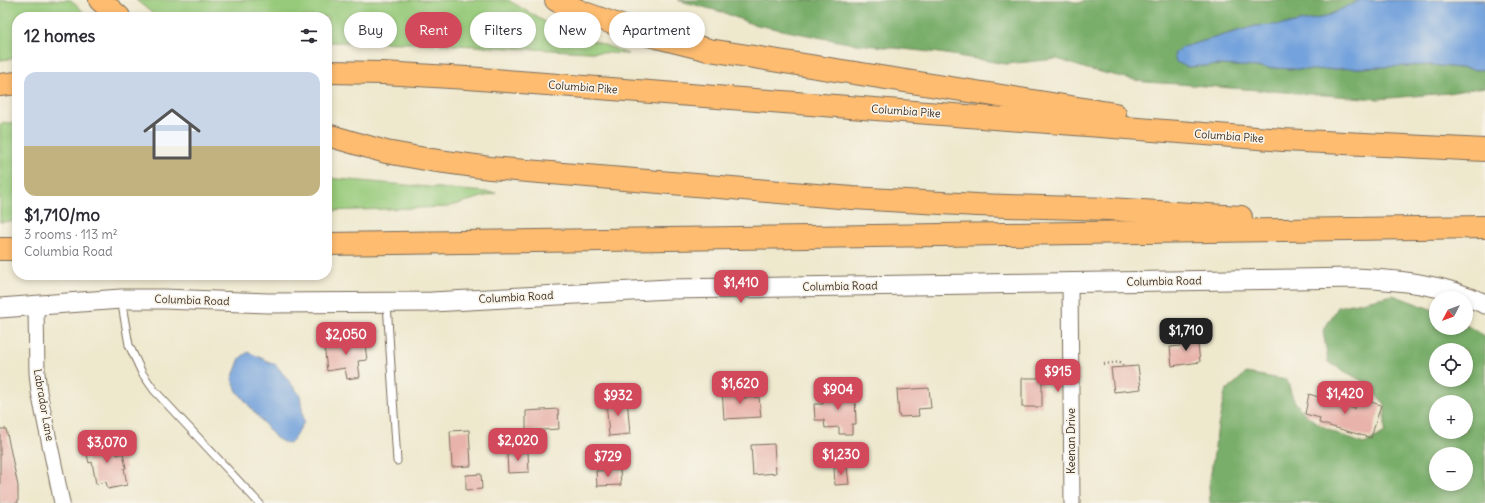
<!DOCTYPE html>
<html lang="en">
<head>
<meta charset="utf-8">
<style>
	body { margin:0; font-family:Delius,sans-serif; background:#f2f2f3; color:#2b2b33; height:100vh; display:flex; flex-direction:column; font-size:15px; white-space:nowrap }
	* { box-sizing:border-box; margin:0 }
	p { font-size:13px; color:#7c7c81 }
	.icon { flex:none; width:22px; height:22px; fill:none; stroke:currentColor; stroke-width:2; stroke-linecap:round; stroke-linejoin:round }
	.map { position:relative; flex:1; overflow:hidden }
	.drawer { position:absolute; left:12px; top:12px; width:320px; height:268px; display:flex; flex-direction:column; background:#fff; border-radius:16px; box-shadow:0 2px 6px #0003 }
	.drawer>* { flex:none }
	.banner { position:absolute; left:344px; top:12px; width:380px; height:36px; display:flex; gap:8px }
	.needle { width:26px; rotate:229deg }
	.fabs { position:absolute; left:1429px; top:291px; display:grid; gap:8px }
	.fabs a { display:grid; place-items:center; width:44px; height:44px; border-radius:50%; background:#fff; box-shadow:0 2px 6px #0003; font-size:20px }
	.price { position:absolute; translate:-50% -34px; padding:0 9px; border-radius:8px; background:#d1495b; color:#fff; font-size:13px; line-height:26px; filter:drop-shadow(0 1px 2px #0008) }
	.price::after { content:''; position:absolute; left:50%; top:24px; width:12px; height:9px; margin-left:-6px; background:inherit; clip-path:polygon(0 0,100% 0,50% 100%) }
	.price.active { background:#222; color:#fff }
	ul { padding:0; list-style:none }
	li { display:grid; align-content:center; gap:8px; height:212px; padding:0 12px }
	li+li { border-top:1px solid #e1e1e2 }
	li span { display:grid; place-items:center; height:124px; border-radius:12px; color:#555 }
	li>.icon { margin-inline-start:auto }
	span .icon { width:72px; height:72px; fill:#fffc; stroke-width:1 }
	li b { font-size:17px }
	h2 { display:flex; justify-content:space-between; align-items:center; height:48px; padding:0 12px; font-size:17px }
	.tag { padding:0 14px; border-radius:18px; background:#fff; box-shadow:0 2px 6px #0003; font-size:14px; line-height:36px }
	.tag.active { background:#d1495b; color:#fff }
	.map>svg:first-child { display:block }
	.green { fill:#97ca7a; stroke:#697a4c }
	.forest { fill:#79ae6a; stroke:#5a6c44; fill-rule:evenodd }
	.water { fill:#73a2dc; stroke:#57667d }
	.building { fill:#e8b3aa }
	.lines { fill:none; stroke-linecap:round; stroke-linejoin:round }
	.service-casing { stroke:#7a6c5b; stroke-width:9 }
	.minor-casing { stroke:#7a6c5b; stroke-width:17 }
	.tertiary-casing { stroke:#7a6c5b; stroke-width:21 }
	.motorway-casing { stroke:#7a6c5b; stroke-width:24 }
	.path { stroke:#7a6c5b; stroke-width:2.5; stroke-dasharray:1 3; stroke-linecap:butt }
	.service { stroke:#fff; stroke-width:7 }
	.minor { stroke:#fff; stroke-width:15 }
	.tertiary { stroke:#fff; stroke-width:19 }
	.motorway { stroke:#fdbc70; stroke-width:22 }
	.labels { text-anchor:middle; dominant-baseline:central; stroke-width:3.5; stroke-linejoin:round; paint-order:stroke }
	.street-label { font-size:11px; fill:#3b2a1e; stroke:#f7f3e8 }
</style>
</head>
<body>
<div class="map">
<svg width="1485" height="503" viewBox="0 0 1485 503">
	<rect width="100%" height="100%" fill="#f7f3e8"/>
	<filter id="ink" filterUnits="userSpaceOnUse"><feTurbulence type="fractalNoise" baseFrequency=".025" numOctaves="2"/><feDisplacementMap in="SourceGraphic" scale="8" xChannelSelector="R" yChannelSelector="G"/><feConvolveMatrix kernelMatrix="1 2 1 2 8 2 1 2 1" color-interpolation-filters="sRGB"/></filter>
	<filter id="wash" filterUnits="userSpaceOnUse"><feTurbulence type="fractalNoise" baseFrequency=".012" numOctaves="4" result="noise"/><feDisplacementMap in="SourceGraphic" scale="16" xChannelSelector="R" yChannelSelector="G"/><feGaussianBlur stdDeviation="0.9" result="paint"/><feColorMatrix in="noise" values="0 0 0 0 0 0 0 0 0 0 0 0 0 0 0 0 0 1.4 0 .05"/><feComposite in="paint" operator="in"/></filter>
	<g filter="url(#wash)">
		<rect width="100%" height="100%" fill="#eee8cd"/>
		<g class="green">
			<path d="M 0,0 L 71,0 L 89,17 L 17,17 L 17,58 L 0,60 Z"/>
			<path d="M 136,0 L 508,0 L 547,23 L 628,54 L 418,43 L 327,42 L 327,17 L 157,17 Z"/>
			<path d="M 17,122 L 17,221 L 0,222 L 0,124 Z"/>
			<path d="M 327,178 L 496,193 L 447,207 L 327,211 Z"/>
		</g>
		<g class="forest">
			<path d="M 677,0 L 1065,0 L 1080,3 L 1084,0 L 1360,0 L 1325,17 L 1289,24 L 1255,26 L 1183,47 L 1187,67 L 1221,65 L 1311,70 L 1431,65 L 1479,70 L 1485,69 L 1485,87 L 1448,93 L 1378,99 L 1178,84 L 1144,82 L 1087,69 L 1057,59 L 1006,64 L 940,53 L 848,43 L 752,24 L 722,12 Z"/>
			<path d="M 1393,295 L 1436,311 L 1436,328 L 1466,328 L 1466,325 L 1485,336 L 1485,503 L 1210,503 L 1209,486 L 1218,426 L 1225,392 L 1246,373 L 1287,380 C 1290,387 1291,397 1296,403 C 1311,425 1340,435 1364,444 L 1385,432 L 1385,404 L 1364,382 L 1328,362 L 1323,331 L 1338,307 ZM 1436,350 L 1466,350 L 1466,380 L 1436,380 ZM 1436,402 L 1466,402 L 1466,432 L 1436,432 ZM 1436,454 L 1466,454 L 1466,484 L 1436,484 Z"/>
		</g>
		<g class="water">
			<path d="M 1360,0 L 1485,0 L 1485,69 L 1479,70 L 1431,65 L 1311,70 L 1221,65 L 1187,67 L 1176,62 L 1174,54 L 1183,47 L 1255,26 L 1289,24 L 1325,17 Z"/>
			<path d="M 248,352 L 276,365 L 300,395 L 304,422 L 291,443 L 285,443 L 276,438 L 237,391 L 232,379 L 240,358 Z"/>
		</g>
		<g id="blocks">
			<g class="building">
				<path d="M 1197,336 L 1200,362 L 1172,366 L 1170,347 L 1180,346 L 1180,338 Z"/>
				<path d="M 364,338 L 367,360 L 358,361 L 360,377 L 347,379 L 345,368 L 327,371 L 324,344 Z"/>
				<path d="M 1138,366 L 1141,389 L 1114,392 L 1111,368 Z"/>
				<rect x="1022" y="378" width="20" height="29"/>
				<path d="M 740,388 L 741,398 L 759,397 L 761,417 L 724,419 L 722,389 Z"/>
				<path d="M 929,388 L 931,408 L 918,409 L 919,416 L 899,417 L 897,390 Z"/>
				<path d="M 848,389 L 848,394 L 855,394 L 856,424 L 852,424 L 852,434 L 839,434 L 839,427 L 825,428 L 824,420 L 815,420 L 814,404 L 823,404 L 823,396 L 837,395 L 836,390 Z"/>
				<path d="M 1309,394 L 1355,409 L 1358,398 L 1381,405 L 1371,438 L 1319,423 L 1320,418 L 1305,414 Z"/>
				<path d="M 627,398 L 630,434 L 609,436 L 606,400 Z"/>
				<path d="M 558,409 L 559,429 L 526,431 L 526,411 Z"/>
				<path d="M 0,429 L 6,429 L 18,486 L 18,503 L 0,503 Z"/>
				<path d="M 469,430 L 471,466 L 452,467 L 450,431 Z"/>
				<path d="M 114,440 L 117,455 L 123,453 L 126,468 L 124,468 L 127,485 L 108,489 L 106,482 L 96,484 L 92,462 L 89,463 L 85,446 Z"/>
				<path d="M 774,444 L 776,473 L 753,475 L 751,445 Z"/>
				<path d="M 528,452 L 529,472 L 508,473 L 507,453 Z"/>
				<path d="M 847,467 L 849,484 L 835,485 L 834,468 Z"/>
				<path d="M 620,470 L 621,485 L 597,486 L 596,471 Z"/>
				<path d="M 481,474 L 482,489 L 466,490 L 466,475 Z"/>
			</g>
		</g>
	</g>
	<g filter="url(#ink)">
		<use href="#blocks" fill-opacity="0" stroke="#7a6c5b" stroke-width="1"/>
		<g class="lines">
			<defs>
				<g id="service">
					<path d="M 121,299 L 129,345 L 142,373 L 154,390 L 259,503"/>
					<path d="M 387,303 L 397,461"/>
				</g>
				<g id="minor">
					<path d="M 1070,282 L 1072,503"/>
					<path d="M 36,307 L 37,373 L 39,392 L 62,503"/>
				</g>
				<path id="tertiary" d="M 0,308 L 121,299 L 164,299 L 268,303 L 432,302 L 669,289 L 1354,278 C 1399,280 1444,284 1485,304"/>
				<g id="motorway">
					<path d="M 100,0 L 119,17"/>
					<path d="M 556,0 L 584,13 L 641,33 L 709,50 L 1115,114"/>
					<path d="M 327,72 L 383,73 L 467,78 L 1283,140 L 1485,150"/>
					<path d="M 0,85 L 17,83"/>
					<path d="M 327,135 L 386,152 L 431,160 L 490,168 L 852,198 L 977,205 L 1109,209 L 1241,217"/>
					<path d="M 327,244 L 1485,227"/>
					<path d="M 0,249 L 17,249"/>
				</g>
			</defs>
			<use href="#service" class="service-casing"/>
			<use href="#minor" class="minor-casing"/>
			<use href="#tertiary" class="tertiary-casing"/>
			<use href="#motorway" class="motorway-casing"/>
			<path class="path" d="M 1104,364 L 1120,362 L 1124,367"/>
			<use href="#service" class="service"/>
			<use href="#minor" class="minor"/>
			<use href="#tertiary" class="tertiary"/>
			<use href="#motorway" class="motorway"/>
		</g>
	</g>
	<g class="labels">
		<g class="street-label">
			<text transform="translate(583 87) rotate(4)">Columbia Pike</text>
			<text transform="translate(906 111) rotate(4)">Columbia Pike</text>
			<text transform="translate(1229 136) rotate(4)">Columbia Pike</text>
			<text transform="translate(1164 281) rotate(-1)">Columbia Road</text>
			<text transform="translate(840 286) rotate(-1)">Columbia Road</text>
			<text transform="translate(516 297) rotate(-3)">Columbia Road</text>
			<text transform="translate(192 300) rotate(2)">Columbia Road</text>
			<text transform="translate(44 405) rotate(80)">Labrador Lane</text>
			<text transform="translate(1071 441) rotate(-90)">Keenan Drive</text>
		</g>
	</g>
</svg>
<div class="fabs">
<a><svg class="needle" viewBox="-14 -14 28 28"><path d="M0-13l5 13h-10z" fill="#e53935"/><path d="M0 13l5-13h-10z" fill="#7c7c81"/></svg></a>
<a><svg class="icon" aria-label="locate" viewBox="0 0 24 24"><circle cx="12" cy="12" r="6"/><path d="M12 2v4M12 18v4M2 12h4M18 12h4"/></svg></a>
<a>+</a>
<a>−</a>
</div>
<b class="price" style="left:741px;top:304px">$1,410</b>
<b class="price active" style="left:1186px;top:352px">$1,710</b>
<b class="price" style="left:346px;top:356px">$2,050</b>
<b class="price" style="left:1058px;top:393px">$915</b>
<b class="price" style="left:740px;top:405px">$1,620</b>
<b class="price" style="left:838px;top:411px">$904</b>
<b class="price" style="left:1345px;top:415px">$1,420</b>
<b class="price" style="left:618px;top:417px">$932</b>
<b class="price" style="left:518px;top:462px">$2,020</b>
<b class="price" style="left:107px;top:464px">$3,070</b>
<b class="price" style="left:841px;top:476px">$1,230</b>
<b class="price" style="left:608px;top:478px">$729</b>
<div class="banner">
<a class="tag">Buy</a>
<a class="tag active">Rent</a>
<a class="tag">Filters</a>
<a class="tag">New</a>
<a class="tag">Apartment</a>
</div>
<section class="drawer">
<h2>12 homes<svg class="icon" aria-label="filters" viewBox="0 0 24 24"><path d="M4 7h16M4 17h16"/><circle cx="9" cy="7" r="2"/><circle cx="15" cy="17" r="2"/></svg></h2>
<ul>
<li><span style="background:linear-gradient(#c9d6e8 60%,#c2b280 0)"><svg class="icon" aria-label="home" viewBox="0 0 24 24"><path d="M3 11l9-7 9 7M6 9v11h12V9"/></svg></span><div><b>$1,710/mo</b><p>3 rooms · 113 m²</p><p>Columbia Road</p></div></li>
</ul>
</section>
</div>
</body>
</html>
